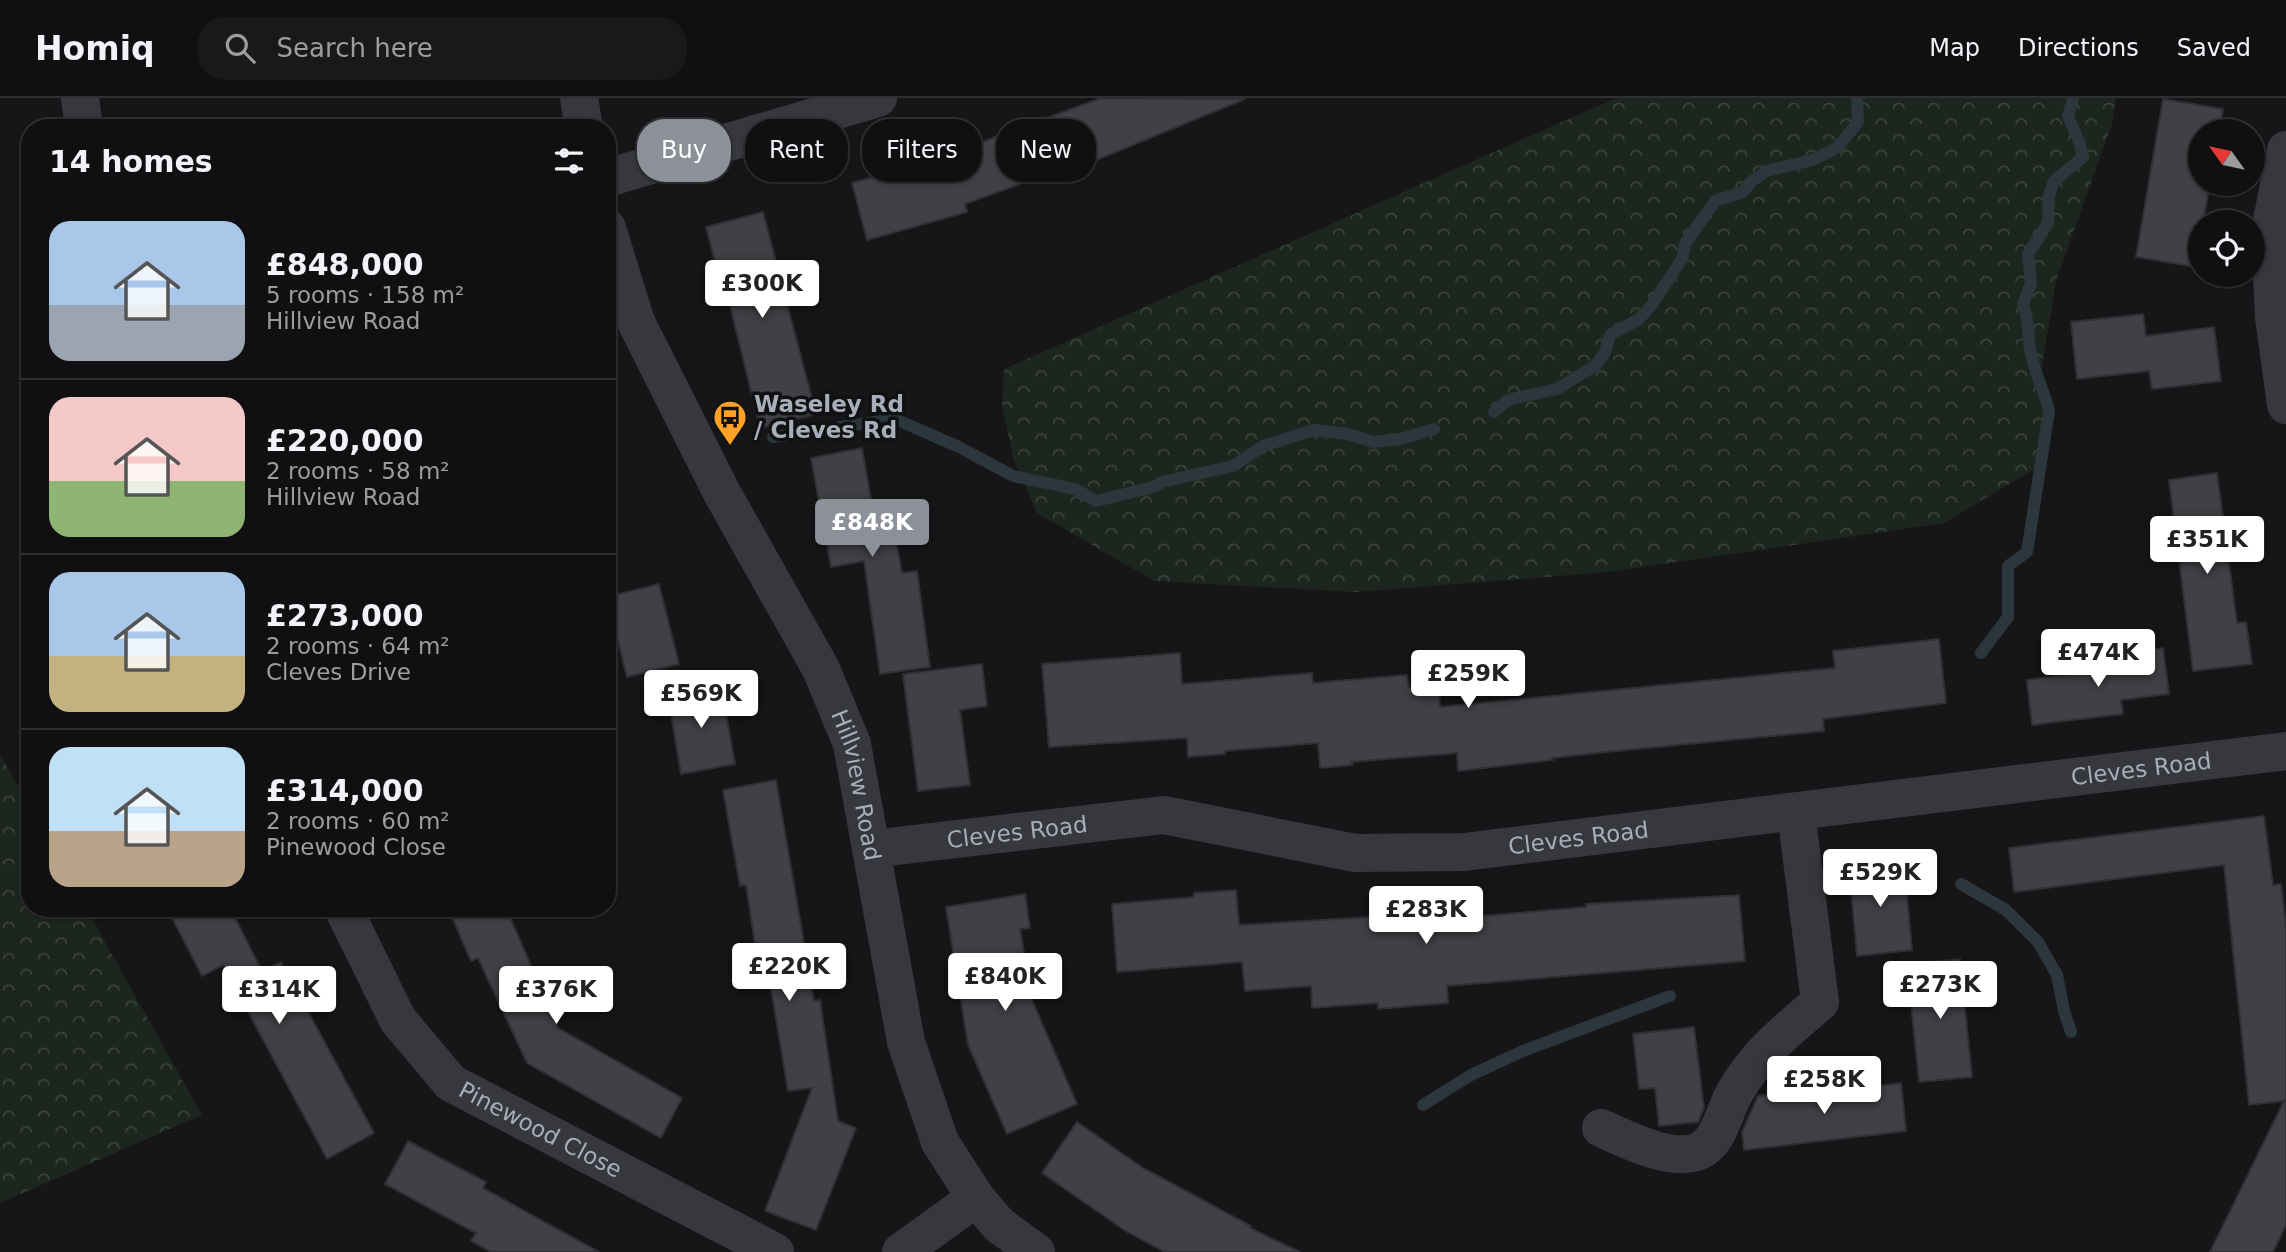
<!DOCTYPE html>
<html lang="en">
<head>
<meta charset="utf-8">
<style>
	body { margin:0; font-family:"DejaVu Sans",sans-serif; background:#19191b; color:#f1f3f6; height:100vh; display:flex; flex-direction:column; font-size:26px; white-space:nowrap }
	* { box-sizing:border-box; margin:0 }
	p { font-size:23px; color:#9c9d9f }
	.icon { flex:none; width:38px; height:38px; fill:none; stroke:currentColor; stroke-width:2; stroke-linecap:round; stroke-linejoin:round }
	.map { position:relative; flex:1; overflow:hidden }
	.side { position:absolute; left:21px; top:21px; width:595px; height:798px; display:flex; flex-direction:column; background:#101012; border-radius:28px; box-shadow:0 2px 5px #0004,0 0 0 2px #303032 }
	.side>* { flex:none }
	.top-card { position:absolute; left:637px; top:21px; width:665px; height:63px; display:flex; gap:14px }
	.needle { width:46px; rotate:303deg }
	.controls { position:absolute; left:2188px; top:21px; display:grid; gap:14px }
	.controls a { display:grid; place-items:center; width:77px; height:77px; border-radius:50%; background:#101012; box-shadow:0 2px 5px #0004,0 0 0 2px #303032; font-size:35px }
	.price { position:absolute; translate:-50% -60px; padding:0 16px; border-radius:7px; background:#fff; color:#222; font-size:23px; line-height:46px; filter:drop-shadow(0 2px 4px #0008) }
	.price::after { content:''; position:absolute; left:50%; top:42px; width:21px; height:16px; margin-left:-10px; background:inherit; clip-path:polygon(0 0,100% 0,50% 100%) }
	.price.active { background:#8c9099; color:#fff }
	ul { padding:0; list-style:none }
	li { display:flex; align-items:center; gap:21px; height:175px; padding:0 28px }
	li+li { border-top:2px solid #303032 }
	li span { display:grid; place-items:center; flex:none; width:196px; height:140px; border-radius:21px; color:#555 }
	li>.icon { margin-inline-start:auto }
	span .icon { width:84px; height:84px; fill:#fffc; stroke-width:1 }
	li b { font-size:30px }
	h2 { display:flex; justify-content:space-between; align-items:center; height:84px; padding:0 28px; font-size:30px }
	.chip { padding:0 24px; border-radius:28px; background:#101012; box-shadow:0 2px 5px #0004,0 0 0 2px #303032; font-size:24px; line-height:63px }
	.chip.active { background:#8c9099; color:#fff }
	header { display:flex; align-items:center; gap:42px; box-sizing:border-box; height:98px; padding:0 35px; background:#101012; border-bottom:2px solid #303032 }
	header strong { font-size:33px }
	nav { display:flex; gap:38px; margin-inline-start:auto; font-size:24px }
	.search { width:490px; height:63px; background:#19191b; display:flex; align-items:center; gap:18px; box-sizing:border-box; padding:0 24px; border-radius:28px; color:#9c9d9f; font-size:26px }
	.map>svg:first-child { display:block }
	.forest { fill:url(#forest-crowns) }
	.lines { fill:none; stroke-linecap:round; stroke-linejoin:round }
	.stream { stroke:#2b373d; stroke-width:12 }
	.building { fill:#404145; stroke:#303034; stroke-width:2 }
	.minor { stroke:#36383d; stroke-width:38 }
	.labels { text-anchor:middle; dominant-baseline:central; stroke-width:7; stroke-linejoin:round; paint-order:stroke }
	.poi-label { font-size:23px; font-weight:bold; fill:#a7aeb9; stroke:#111113; text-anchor:start }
	.street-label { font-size:23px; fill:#a7aeb9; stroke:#111113 }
</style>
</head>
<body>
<header>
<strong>Homiq</strong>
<div class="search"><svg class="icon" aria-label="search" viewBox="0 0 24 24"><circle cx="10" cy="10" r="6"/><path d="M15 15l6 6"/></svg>Search here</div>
<nav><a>Map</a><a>Directions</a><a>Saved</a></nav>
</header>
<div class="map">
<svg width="2286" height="1154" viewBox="0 0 2286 1154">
	<defs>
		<pattern id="forest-crowns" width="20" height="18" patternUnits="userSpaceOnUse" patternTransform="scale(1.75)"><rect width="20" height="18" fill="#1d261e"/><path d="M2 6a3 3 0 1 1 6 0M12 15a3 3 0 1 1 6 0" fill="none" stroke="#3b433d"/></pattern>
	</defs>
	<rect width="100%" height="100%" fill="#161618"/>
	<g class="forest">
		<path d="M 1616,0 L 2116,0 L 2112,26 L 2056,183 L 2040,280 L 2046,364 L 1944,425 L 1608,474 L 1356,494 L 1154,483 L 1037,415 L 1014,363 L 1002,308 L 1004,271 Z"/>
		<path d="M 0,656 L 30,709 L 30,810 L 86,810 L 202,1017 L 0,1105 Z"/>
	</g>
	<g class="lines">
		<g class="stream">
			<path d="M 1494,314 L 1508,302 L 1557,291 L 1596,267 L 1605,254 L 1610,237 L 1639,221 L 1651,208 L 1682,161 L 1685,146 L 1715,103 L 1743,94 L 1751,84 L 1766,73 L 1813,62 L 1838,49 L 1858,24 L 1857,0"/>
			<path d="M 773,339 L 895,321 L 959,349 L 1013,378 L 1075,391 L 1096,403 L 1154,389 L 1162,384 L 1233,368 L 1263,348 L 1314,332 L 1348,336 L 1373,344 L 1401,341 L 1434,331"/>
			<path d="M 1981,555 L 2008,519 L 2008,468 L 2027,454 L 2049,313 C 2045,295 2036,278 2032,260 C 2027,241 2030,225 2023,206 L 2031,185 L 2028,156 L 2048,125 L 2049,98 L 2054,83 L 2083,59 L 2080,46 L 2068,18 L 2073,0"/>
			<path d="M 1961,786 L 2006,812 L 2038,844 L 2057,877 L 2064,913 L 2071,934"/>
			<path d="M 1423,1007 L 1471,977 L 1523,953 L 1670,898"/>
		</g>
	</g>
	<g class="building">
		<path d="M 1101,0 L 1245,1 L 1087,66 L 1086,62 L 965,106 L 967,114 L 867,142 L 852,85 L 964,54 L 963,51 Z"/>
		<path d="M 2163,1 L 2223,11 L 2219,33 L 2200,33 L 2200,86 L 2210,86 L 2203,124 L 2200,124 L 2200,145 L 2196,169 L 2136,159 Z"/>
		<path d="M 763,114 L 816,316 L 760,330 L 722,175 L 718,176 L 706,129 Z"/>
		<path d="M 2143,216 L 2146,238 L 2214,229 L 2221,283 L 2152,291 L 2149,273 L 2077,281 L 2071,224 Z"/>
		<path d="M 862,350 L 874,418 L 891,415 L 902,475 L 917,473 L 930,569 L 880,576 L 864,463 L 831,469 L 811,360 Z"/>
		<path d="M 2217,375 L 2237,525 L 2246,524 L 2252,566 L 2193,573 L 2169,382 Z"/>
		<path d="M 659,486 L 679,566 L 627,579 L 607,499 Z"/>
		<path d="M 1939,541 L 1946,605 L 1823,621 L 1824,633 L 1605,654 L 1552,660 L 1553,662 L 1458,673 L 1457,655 L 1351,664 L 1352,667 L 1320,670 L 1318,645 L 1225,653 L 1225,656 L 1188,659 L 1187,640 L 1049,649 L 1042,566 L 1180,555 L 1182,586 L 1312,575 L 1313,585 L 1407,577 L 1409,589 L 1439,587 L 1440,609 L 1835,570 L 1833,553 Z"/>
		<path d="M 2163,550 L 2169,596 L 2121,602 L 2123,616 L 2032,627 L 2027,582 L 2117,570 L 2115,556 Z"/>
		<path d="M 982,566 L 987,608 L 960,612 L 970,687 L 918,693 L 903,576 Z"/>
		<path d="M 721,588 L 735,666 L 681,676 L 668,598 Z"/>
		<path d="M 776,682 L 814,903 L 820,902 L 838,1023 L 856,1030 L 816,1132 L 765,1113 L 812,990 L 788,993 L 770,885 L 761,886 L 746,787 L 740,788 L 723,692 Z"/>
		<path d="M 2264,718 L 2273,787 L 2281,786 L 2286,828 L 2286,1127 L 2273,1154 L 2210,1154 L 2284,1003 L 2249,1007 L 2224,767 L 2014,794 L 2009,750 Z"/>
		<path d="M 1904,764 L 1912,852 L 1857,858 L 1849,769 Z"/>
		<path d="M 1236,792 L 1239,827 L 1371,819 L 1372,832 L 1459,825 L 1459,820 L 1586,809 L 1586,806 L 1739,797 L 1745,863 L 1447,888 L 1448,905 L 1378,911 L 1378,905 L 1312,910 L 1311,888 L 1245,893 L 1242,864 L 1117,874 L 1112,806 L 1194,799 L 1194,795 Z"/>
		<path d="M 1025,796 L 1030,830 L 1020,831 L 1032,902 L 1077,1006 L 1007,1036 L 968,947 L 946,809 Z"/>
		<path d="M 167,810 L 230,810 L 262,873 L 281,864 L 374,1035 L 327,1061 L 223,867 L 202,878 Z"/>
		<path d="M 448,810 L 506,810 L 558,930 L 682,1000 L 661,1040 L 527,965 L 478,860 L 471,863 Z"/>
		<path d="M 1960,861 L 1972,979 L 1919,984 L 1907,866 Z"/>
		<path d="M 1694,929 L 1704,1010 L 1698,1024 L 1659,1028 L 1655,990 L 1639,991 L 1633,936 Z"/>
		<path d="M 1901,985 L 1906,1033 L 1744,1052 L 1742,1034 L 1758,998 L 1821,991 L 1821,995 Z"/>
		<path d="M 1077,1024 L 1143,1070 L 1251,1128 L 1250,1130 L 1300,1154 L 1165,1154 L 1127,1134 L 1042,1075 Z"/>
		<path d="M 408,1043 L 486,1084 L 483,1090 L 599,1154 L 491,1154 L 471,1143 L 476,1135 L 385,1086 Z"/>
	</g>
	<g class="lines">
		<g class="minor">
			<path d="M 80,0 L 84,30"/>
			<path d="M 579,0 L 584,30"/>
			<path d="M 2286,52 L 2270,133 L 2274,220 L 2286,307"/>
			<path d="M 607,80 L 878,0"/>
			<path id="s1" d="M 607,130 L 636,224 L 722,395 L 821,571 L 852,646 L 906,944 L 940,1044 L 976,1100 L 999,1127 L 1036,1154"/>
			<path id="s2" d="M 871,751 L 1164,717 L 1355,755 L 1464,754 L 2286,653"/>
			<path id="s3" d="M 343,810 L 398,922 L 451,985 L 775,1154"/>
			<path d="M 1601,1030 C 1626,1041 1672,1065 1699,1053 C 1720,1044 1724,1012 1735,994 C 1760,952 1785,935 1820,904 L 1796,714"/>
			<path d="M 901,1154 L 976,1100"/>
		</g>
	</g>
	<defs>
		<symbol id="bus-pin" viewBox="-11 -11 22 30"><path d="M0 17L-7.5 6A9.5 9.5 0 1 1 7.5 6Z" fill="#ffa227" stroke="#111113"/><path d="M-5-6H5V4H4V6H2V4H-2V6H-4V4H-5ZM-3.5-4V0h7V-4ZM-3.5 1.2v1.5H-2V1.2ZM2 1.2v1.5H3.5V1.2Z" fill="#111"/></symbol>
	</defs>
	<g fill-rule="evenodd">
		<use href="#bus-pin" x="711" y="300" width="38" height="52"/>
	</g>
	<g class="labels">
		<g class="poi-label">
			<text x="754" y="306">Waseley Rd<tspan x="754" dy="26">/ Cleves Rd</tspan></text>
		</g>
		<g class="street-label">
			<text stroke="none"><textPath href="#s2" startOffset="1281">Cleves Road</textPath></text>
			<text stroke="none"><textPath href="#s1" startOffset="614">Hillview Road</textPath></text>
			<text stroke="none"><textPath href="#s2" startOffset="147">Cleves Road</textPath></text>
			<text stroke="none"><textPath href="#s2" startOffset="714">Cleves Road</textPath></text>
			<text stroke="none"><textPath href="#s3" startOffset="308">Pinewood Close</textPath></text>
		</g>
	</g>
</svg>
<div class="controls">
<a><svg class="needle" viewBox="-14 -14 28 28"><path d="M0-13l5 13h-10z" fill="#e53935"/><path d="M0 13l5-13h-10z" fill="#9c9d9f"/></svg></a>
<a><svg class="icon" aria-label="locate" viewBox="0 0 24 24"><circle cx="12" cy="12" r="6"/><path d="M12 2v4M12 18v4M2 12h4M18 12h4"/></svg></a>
</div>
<b class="price" style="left:762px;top:222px">£300K</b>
<b class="price active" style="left:872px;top:461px">£848K</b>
<b class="price" style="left:2207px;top:478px">£351K</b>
<b class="price" style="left:2098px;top:591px">£474K</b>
<b class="price" style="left:1468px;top:612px">£259K</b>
<b class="price" style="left:701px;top:632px">£569K</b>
<b class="price" style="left:1880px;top:811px">£529K</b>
<b class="price" style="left:1426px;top:848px">£283K</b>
<b class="price" style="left:789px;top:905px">£220K</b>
<b class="price" style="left:1005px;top:915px">£840K</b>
<b class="price" style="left:1940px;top:923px">£273K</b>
<b class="price" style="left:279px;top:928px">£314K</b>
<b class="price" style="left:556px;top:928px">£376K</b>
<b class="price" style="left:1824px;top:1018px">£258K</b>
<div class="top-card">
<a class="chip active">Buy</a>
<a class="chip">Rent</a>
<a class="chip">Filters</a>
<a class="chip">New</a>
</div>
<section class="side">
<h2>14 homes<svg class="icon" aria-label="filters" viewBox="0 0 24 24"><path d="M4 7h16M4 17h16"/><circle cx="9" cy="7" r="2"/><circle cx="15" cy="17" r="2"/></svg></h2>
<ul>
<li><span style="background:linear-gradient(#a9c7e8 60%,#9aa5b1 0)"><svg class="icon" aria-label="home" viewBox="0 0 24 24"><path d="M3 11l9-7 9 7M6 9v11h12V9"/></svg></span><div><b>£848,000</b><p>5 rooms · 158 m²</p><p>Hillview Road</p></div></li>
<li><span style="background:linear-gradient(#f6c9c9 60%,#8fb573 0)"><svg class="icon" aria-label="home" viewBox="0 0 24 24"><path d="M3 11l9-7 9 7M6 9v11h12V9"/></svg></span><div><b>£220,000</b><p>2 rooms · 58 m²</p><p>Hillview Road</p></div></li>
<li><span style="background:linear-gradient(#a9c7e8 60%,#c2b280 0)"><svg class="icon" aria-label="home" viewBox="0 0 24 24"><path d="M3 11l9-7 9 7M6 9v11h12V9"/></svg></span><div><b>£273,000</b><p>2 rooms · 64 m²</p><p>Cleves Drive</p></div></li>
<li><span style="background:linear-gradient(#bfe0f5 60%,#b9a48a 0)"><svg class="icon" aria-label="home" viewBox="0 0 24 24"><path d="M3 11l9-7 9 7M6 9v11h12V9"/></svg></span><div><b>£314,000</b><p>2 rooms · 60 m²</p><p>Pinewood Close</p></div></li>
</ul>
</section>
</div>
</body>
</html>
